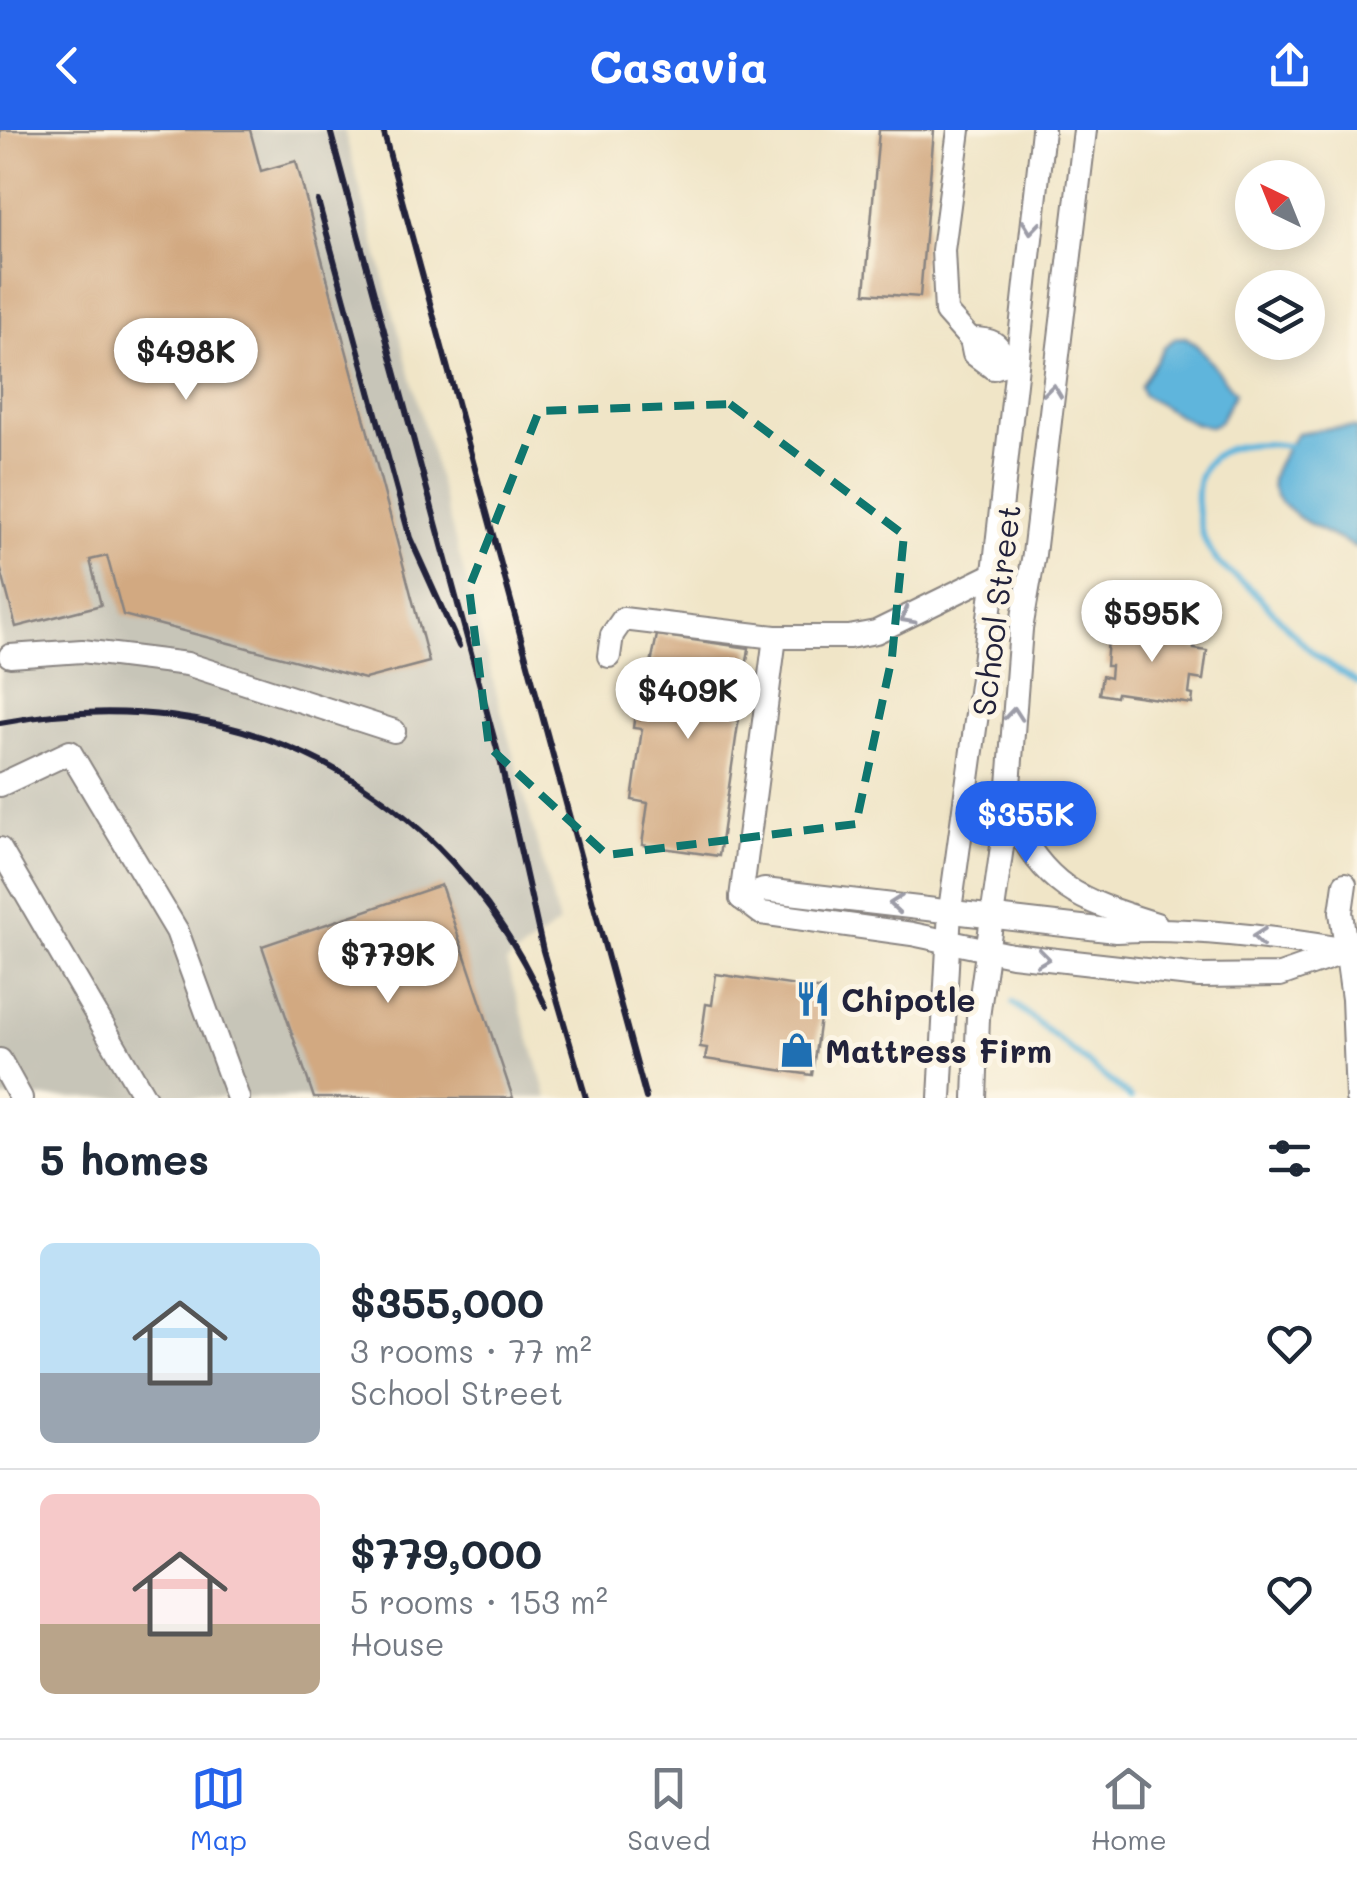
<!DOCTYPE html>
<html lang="en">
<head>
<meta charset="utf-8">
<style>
	body { margin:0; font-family:Mali,sans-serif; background:#f2f2f3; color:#1f2937; height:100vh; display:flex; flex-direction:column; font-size:38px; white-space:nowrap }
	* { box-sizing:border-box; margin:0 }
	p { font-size:32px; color:#747a83 }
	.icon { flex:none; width:55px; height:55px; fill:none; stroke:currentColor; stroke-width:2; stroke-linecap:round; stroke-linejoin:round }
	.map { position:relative; height:968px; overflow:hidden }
	.sheet { display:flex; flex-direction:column; background:#fff; flex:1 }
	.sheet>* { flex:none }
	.needle { width:65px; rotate:317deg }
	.buttons { position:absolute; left:1235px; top:30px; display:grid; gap:20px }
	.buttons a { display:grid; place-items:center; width:90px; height:90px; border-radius:50%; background:#fff; box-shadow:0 5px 25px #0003; font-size:50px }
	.price { position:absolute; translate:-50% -85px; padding:0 22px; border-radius:35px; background:#fff; color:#222; font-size:32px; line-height:65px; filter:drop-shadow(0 2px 5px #0008) }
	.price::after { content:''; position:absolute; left:50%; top:60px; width:30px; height:22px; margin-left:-15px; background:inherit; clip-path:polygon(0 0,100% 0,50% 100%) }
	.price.on { background:#2563eb; color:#fff }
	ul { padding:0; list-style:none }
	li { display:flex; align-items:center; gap:30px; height:250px; padding:0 40px }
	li+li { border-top:2px solid #e0e1e3 }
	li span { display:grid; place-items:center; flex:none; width:280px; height:200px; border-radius:15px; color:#555 }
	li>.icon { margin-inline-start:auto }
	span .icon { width:120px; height:120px; fill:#fffc; stroke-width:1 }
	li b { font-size:42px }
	h2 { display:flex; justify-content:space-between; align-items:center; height:120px; padding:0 40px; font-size:42px }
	header { display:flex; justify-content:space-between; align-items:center; height:130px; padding:0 40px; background:#2563eb; color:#fff; font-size:45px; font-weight:700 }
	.tabs { display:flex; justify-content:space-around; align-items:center; height:140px; border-top:2px solid #e0e1e3; background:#fff; font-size:28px; color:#747a83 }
	.tabs a { display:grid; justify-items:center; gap:5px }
	.tabs .on { color:#2563eb }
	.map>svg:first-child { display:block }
	.industrial { fill:#c7c5b8 }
	.water { fill:#5fb5dc; stroke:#406c8c; stroke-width:2.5 }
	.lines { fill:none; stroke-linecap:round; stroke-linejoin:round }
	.stream { stroke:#5fb5dc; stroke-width:6 }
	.building { fill:#d2a981 }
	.minor-casing { stroke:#898481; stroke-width:26 }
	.minor { stroke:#fff; stroke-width:22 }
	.rail { stroke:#22223b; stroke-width:6 }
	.oneway { stroke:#9c9ca7 }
	.marked { fill:none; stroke:#0f766e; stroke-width:8; stroke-dasharray:20 12; stroke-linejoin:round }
	.labels { text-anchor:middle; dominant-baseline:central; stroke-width:10; stroke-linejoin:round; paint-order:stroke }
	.street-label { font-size:32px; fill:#22223b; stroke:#fcf5e5 }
	.poi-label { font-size:32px; font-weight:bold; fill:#22223b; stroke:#fcf5e5; text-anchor:start }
</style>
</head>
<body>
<header><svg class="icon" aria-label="back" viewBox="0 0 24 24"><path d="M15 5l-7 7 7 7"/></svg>Casavia<svg class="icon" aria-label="share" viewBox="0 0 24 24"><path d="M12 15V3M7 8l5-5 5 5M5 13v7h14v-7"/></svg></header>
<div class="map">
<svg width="1357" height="968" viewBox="0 0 1357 968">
	<rect width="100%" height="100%" fill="#fcf5e5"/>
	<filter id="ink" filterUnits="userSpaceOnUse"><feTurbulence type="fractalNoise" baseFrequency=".01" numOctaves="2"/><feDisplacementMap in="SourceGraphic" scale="20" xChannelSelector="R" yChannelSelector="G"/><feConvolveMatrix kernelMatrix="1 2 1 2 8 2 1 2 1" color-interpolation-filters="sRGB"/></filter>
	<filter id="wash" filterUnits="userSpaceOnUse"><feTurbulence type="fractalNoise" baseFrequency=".0048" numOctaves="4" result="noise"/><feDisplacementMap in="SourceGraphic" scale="40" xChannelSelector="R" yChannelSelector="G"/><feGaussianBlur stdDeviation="2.25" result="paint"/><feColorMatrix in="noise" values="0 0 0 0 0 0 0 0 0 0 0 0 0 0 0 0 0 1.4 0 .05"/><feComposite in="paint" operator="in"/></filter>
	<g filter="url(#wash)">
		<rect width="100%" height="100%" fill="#f0e5c7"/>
		<path class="industrial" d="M 0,0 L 344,0 L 559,794 L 506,833 L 548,968 L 0,968 Z"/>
		<g class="water">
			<path d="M 1185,207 C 1202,215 1220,247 1235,263 L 1219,292 L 1210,297 L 1193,293 L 1143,265 L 1140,257 L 1165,216 L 1176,208 Z"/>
			<path d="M 1331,298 L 1357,298 L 1357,418 C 1333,405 1262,379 1273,345 C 1277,331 1289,316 1297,303 Z"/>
		</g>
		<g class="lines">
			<g class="stream">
				<path d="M 1289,316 C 1243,310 1193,315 1197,373 C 1198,393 1204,415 1217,431 C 1227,442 1242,451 1253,461 C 1275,482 1294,507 1318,527 C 1330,536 1344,544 1357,553"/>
				<path d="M 1013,873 L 1131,968"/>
			</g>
		</g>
		<g id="blocks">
			<g class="building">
				<path d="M 0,0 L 250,0 L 261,41 L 296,31 L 429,532 L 365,549 L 123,485 L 107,426 L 90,430 L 101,475 L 16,497 L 0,436 Z"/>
				<path d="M 879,0 L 934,0 L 920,167 L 865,163 Z"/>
				<path d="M 1109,495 L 1195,508 L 1194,519 L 1207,521 L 1203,550 L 1191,548 L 1189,564 L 1193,565 L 1192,574 L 1117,563 L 1116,567 L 1099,564 L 1102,546 L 1110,548 L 1111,536 L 1106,536 Z"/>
				<path d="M 657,505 L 749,518 L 719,726 L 642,715 L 648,673 L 632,670 L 642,599 L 633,598 L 638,561 L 645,562 Z"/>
				<path d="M 441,755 L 513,968 L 314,968 L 262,816 Z"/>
				<path d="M 716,844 L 824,860 L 812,945 L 705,929 L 707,918 L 700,917 L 706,874 L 712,875 Z"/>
			</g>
		</g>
	</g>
	<g filter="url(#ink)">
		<use href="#blocks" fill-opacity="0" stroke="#898481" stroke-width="2.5"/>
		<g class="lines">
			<defs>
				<g id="minor">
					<path d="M 959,0 L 943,120 L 946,182 L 972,211"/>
					<path d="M 1008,233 L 993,238 L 974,224 L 971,209 C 1009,209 994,225 1016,238"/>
					<path d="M 775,507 L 849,507 L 876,502 L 994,444"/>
					<path d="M 10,526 L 82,521 L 187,534 L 394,601"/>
					<path d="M 609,526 L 612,505 L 623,489 L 775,507 L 741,768"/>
					<path d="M 0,655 L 70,622 L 177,801 L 238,968"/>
					<path d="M 1007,681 C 1049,760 1074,768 1156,794"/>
					<path d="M 0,719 L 145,968"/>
					<path d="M 1345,754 L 1341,782 L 1353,869 L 1357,968"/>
					<path d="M 741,768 L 761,783 L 912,804 L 1012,825 L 1199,846 L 1280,845 L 1357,818"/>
					<path d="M 741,768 L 764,760 L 1116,801 C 1192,797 1267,807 1342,819"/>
					<path d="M 0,930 L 21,968"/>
					<path d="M 940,968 L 950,780 L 984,533 L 1043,0"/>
					<path d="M 975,968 L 978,887 L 1007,681 L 1021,499 L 1034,424 L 1085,0"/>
				</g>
			</defs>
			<use href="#minor" class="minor-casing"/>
			<use href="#minor" class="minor"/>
			<g class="rail">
				<path d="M 330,0 L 501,634 L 543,821 L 586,968"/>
				<path d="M 383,0 L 646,968"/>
				<path d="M 318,71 L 410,408 L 459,516"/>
				<path d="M 0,593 C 239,546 447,655 546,877"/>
			</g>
		</g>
		<defs><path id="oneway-chevron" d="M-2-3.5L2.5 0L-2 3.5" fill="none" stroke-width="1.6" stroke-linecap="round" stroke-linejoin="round" transform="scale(2.5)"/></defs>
		<g class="oneway">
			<use href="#oneway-chevron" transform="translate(1031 97) rotate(96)"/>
			<use href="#oneway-chevron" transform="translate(1053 261) rotate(-83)"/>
			<use href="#oneway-chevron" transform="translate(907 487) rotate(152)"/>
			<use href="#oneway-chevron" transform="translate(1014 584) rotate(-85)"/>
			<use href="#oneway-chevron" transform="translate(896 774) rotate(-174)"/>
			<use href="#oneway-chevron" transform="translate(1259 807) rotate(-174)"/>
			<use href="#oneway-chevron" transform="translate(1043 828) rotate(7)"/>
		</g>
	</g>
	<path class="marked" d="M 730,274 L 904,405 L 892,527 L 856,694 L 607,725 L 489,617 L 469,458 L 539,281 Z"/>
	<defs>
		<symbol id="restaurant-bare" viewBox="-9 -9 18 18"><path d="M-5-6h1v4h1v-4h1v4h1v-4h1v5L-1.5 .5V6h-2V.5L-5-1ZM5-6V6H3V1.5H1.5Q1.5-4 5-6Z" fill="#1f6fb2" stroke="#fcf5e5" stroke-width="2.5" paint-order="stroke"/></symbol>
		<symbol id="shop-bare" viewBox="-9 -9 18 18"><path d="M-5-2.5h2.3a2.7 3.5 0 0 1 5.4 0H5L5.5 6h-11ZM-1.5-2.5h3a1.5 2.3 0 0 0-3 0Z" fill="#1f6fb2" stroke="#fcf5e5" stroke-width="2.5" paint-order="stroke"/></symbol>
	</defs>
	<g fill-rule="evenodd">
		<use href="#restaurant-bare" x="788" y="844" width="50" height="50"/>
		<use href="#shop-bare" x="772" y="895" width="50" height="50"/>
	</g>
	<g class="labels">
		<g class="street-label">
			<text transform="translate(995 480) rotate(-83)">School Street</text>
		</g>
		<g class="poi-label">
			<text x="841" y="869">Chipotle</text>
			<text x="825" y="920">Mattress Firm</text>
		</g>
	</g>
</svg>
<div class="buttons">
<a><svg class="needle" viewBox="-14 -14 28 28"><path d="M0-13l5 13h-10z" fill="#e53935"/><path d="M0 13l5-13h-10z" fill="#747a83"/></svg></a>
<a><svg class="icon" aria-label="layers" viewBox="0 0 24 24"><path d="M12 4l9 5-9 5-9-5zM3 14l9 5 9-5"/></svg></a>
</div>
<b class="price" style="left:186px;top:273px">$498K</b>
<b class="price" style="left:1152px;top:535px">$595K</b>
<b class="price" style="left:688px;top:612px">$409K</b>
<b class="price on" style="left:1026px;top:736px">$355K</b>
<b class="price" style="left:388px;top:876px">$779K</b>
</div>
<section class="sheet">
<h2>5 homes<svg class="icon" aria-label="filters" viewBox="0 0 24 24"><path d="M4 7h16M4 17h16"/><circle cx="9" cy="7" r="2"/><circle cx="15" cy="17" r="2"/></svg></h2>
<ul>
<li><span style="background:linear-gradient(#bfe0f5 65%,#9aa5b1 0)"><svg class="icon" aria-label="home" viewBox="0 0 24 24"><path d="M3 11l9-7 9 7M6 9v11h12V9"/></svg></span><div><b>$355,000</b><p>3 rooms · 77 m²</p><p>School Street</p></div><svg class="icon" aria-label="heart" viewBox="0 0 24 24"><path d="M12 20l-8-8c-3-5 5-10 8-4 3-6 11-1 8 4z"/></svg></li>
<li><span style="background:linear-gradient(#f6c9c9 65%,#b9a48a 0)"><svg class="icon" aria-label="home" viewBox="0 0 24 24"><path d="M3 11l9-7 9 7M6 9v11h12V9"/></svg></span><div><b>$779,000</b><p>5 rooms · 153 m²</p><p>House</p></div><svg class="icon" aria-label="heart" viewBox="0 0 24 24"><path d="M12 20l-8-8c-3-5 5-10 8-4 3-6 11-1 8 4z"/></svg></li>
</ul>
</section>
<nav class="tabs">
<a class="on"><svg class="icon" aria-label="map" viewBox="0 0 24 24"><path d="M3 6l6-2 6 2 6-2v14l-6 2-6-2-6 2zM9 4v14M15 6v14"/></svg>Map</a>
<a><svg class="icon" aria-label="saved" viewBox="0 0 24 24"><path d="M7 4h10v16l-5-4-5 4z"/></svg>Saved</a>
<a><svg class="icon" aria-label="home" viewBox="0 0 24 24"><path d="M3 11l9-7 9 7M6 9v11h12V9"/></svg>Home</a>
</nav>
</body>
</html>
